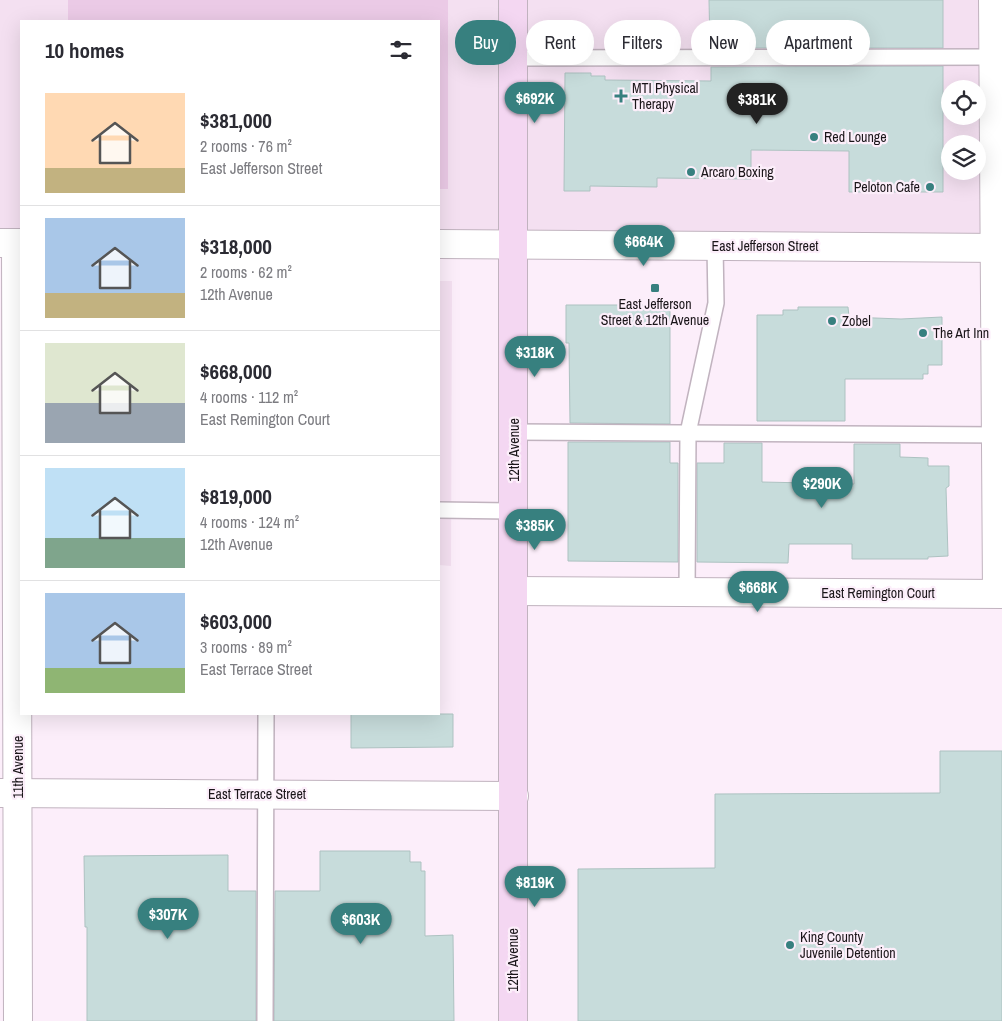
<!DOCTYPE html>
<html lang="en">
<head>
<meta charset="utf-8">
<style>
	body { margin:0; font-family:"Archivo Narrow",sans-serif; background:#f2f2f3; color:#2b2b33; height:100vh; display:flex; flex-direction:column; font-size:19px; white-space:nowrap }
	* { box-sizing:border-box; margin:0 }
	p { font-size:16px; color:#7c7c81 }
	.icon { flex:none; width:28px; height:28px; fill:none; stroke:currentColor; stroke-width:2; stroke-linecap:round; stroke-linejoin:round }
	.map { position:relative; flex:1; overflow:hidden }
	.details { position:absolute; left:20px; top:20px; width:420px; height:695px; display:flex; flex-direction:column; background:#fff; border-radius:0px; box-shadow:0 5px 20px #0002 }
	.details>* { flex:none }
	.banner { position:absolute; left:455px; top:20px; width:471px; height:45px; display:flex; gap:10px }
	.buttons { position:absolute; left:941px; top:80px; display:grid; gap:10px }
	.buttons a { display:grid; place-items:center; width:45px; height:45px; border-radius:50%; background:#fff; box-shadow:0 5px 20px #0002; font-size:25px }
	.price { position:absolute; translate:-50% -42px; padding:0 11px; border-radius:18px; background:#37807f; color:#fff; font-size:16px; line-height:32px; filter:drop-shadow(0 1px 2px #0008) }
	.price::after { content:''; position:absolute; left:50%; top:30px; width:15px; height:11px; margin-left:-8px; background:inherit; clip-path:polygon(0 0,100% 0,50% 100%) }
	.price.on { background:#222; color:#fff }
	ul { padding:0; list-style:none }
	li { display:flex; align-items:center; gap:15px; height:125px; padding:0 25px }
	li+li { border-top:1px solid #e1e1e2 }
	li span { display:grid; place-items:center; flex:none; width:140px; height:100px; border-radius:0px; color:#555 }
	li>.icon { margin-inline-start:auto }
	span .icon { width:60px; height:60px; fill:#fffc; stroke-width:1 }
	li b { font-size:21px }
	h2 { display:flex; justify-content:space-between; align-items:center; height:60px; padding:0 25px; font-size:21px }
	.tag { padding:0 18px; border-radius:22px; background:#fff; box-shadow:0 5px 20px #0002; font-size:18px; line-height:45px }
	.tag.on { background:#37807f; color:#fff }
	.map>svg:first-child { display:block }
	.built { fill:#f4e0f1; fill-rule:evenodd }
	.green { fill:#ebcae6 }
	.building { fill:#c7dcdb; stroke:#adc2c1 }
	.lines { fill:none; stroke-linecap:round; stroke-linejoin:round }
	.service-casing { stroke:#c1b3bf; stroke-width:18 }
	.minor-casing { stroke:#c1b3bf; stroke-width:30 }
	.tertiary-casing { stroke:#c1b3bf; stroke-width:30 }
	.secondary-casing { stroke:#c1b3bf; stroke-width:30 }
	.service { stroke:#fff; stroke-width:15 }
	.minor { stroke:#fff; stroke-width:28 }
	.tertiary { stroke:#fff; stroke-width:28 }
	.secondary { stroke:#f4d7f2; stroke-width:28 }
	.poi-dot { fill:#37807f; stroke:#fceefa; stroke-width:2 }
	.labels { text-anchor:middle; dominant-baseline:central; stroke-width:4.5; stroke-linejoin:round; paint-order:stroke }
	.poi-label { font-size:14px; fill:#1a1519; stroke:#fceefa; text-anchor:start }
	.street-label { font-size:14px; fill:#1a1519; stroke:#fceefa }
</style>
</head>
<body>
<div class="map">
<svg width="1002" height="1021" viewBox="0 0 1002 1021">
	<rect width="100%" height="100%" fill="#fceefa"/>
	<g class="built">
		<path d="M 0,0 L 1002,0 L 1002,248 L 439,244 L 439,21 L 21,21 L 21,243 L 0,243 ZM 950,89 L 978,89 L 978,116 L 950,116 ZM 950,144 L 978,144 L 978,171 L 950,171 Z"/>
		<path d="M 439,281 L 452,281 L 451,566 L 439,565 Z"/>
	</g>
	<path class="green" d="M 68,0 L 448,0 L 448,189 L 439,189 L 439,21 L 68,21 Z"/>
	<g class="building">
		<path d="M 709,0 L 943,0 L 943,48 L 710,48 Z"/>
		<path d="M 943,66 L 943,192 L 849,192 L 849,151 L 751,150 L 751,179 L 657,178 L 657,187 L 590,186 L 590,191 L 564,191 L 565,73 L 591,73 L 591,76 L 605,76 L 605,80 L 711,81 L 711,67 Z"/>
		<path d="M 566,305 L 670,305 L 670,424 L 570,423 L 569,343 L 566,343 Z"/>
		<path d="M 798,307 L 848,307 L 849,317 L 901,319 L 942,317 L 942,365 L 928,365 L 928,374 L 923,374 L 923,379 L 845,379 L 845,421 L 757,421 L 757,315 L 783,315 L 783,310 L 798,310 Z"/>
		<path d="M 568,442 L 670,442 L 670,463 L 678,463 L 678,562 L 568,561 Z"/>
		<path d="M 724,443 L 762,443 L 762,482 L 854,484 L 854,444 L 900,444 L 900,457 L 928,458 L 928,466 L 949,466 L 949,486 L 946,488 L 948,556 L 928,557 L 928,559 L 852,559 L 852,544 L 789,544 L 788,563 L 697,562 L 697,463 L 724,463 Z"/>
		<path d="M 351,714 L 453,714 L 453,747 L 351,748 Z"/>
		<path d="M 940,751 L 1002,751 L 1002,1021 L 578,1021 L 578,869 L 715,868 L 715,794 L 940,793 Z"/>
		<path d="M 320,851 L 410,851 L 410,862 L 421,862 L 421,871 L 425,871 L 425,936 L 453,935 L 454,1021 L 274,1021 L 275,891 L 320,891 Z"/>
		<path d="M 228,855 L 228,891 L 256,891 L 256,1021 L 87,1021 L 87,927 L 85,927 L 84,856 Z"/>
	</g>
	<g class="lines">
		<defs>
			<g id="service">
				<path d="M 513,58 L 994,57"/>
				<path d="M 514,432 L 1002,435"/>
				<path d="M 439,510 L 514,511"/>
				<path d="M 687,592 L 688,433 L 716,303 L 715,246"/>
				<path d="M 265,1021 L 266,714"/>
			</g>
			<g id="minor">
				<path d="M 993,0 L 997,593"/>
				<path d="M 16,243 L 18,1021"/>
				<path d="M 514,591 L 1002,594"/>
				<path d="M 0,793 L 514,796"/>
			</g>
			<g id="tertiary">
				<path d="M 0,243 L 21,243"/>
				<path d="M 439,244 L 1002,248"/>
			</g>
			<path id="secondary" d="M 513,0 L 513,1021"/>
		</defs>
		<use href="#service" class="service-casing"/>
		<use href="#minor" class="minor-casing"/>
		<use href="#tertiary" class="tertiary-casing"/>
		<use href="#secondary" class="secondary-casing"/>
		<use href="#service" class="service"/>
		<use href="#minor" class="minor"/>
		<use href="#tertiary" class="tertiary"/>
		<use href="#secondary" class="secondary"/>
	</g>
	<g class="poi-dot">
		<path d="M618.5 88.5h5v5h5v5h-5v5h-5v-5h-5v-5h5z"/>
		<circle cx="814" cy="137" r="5"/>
		<circle cx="691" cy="172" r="5"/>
		<circle cx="930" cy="187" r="5"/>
		<rect x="650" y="283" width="10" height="10" rx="2.5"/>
		<circle cx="832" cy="321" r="5"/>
		<circle cx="923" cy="333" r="5"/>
		<circle cx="790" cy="945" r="5"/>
	</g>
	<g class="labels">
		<g class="poi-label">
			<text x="632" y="88">MTI Physical<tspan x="632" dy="16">Therapy</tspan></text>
			<text x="824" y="137">Red Lounge</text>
			<text x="701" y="172">Arcaro Boxing</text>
			<text x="920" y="187" text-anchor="end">Peloton Cafe</text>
			<text x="655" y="304" text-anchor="middle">East Jefferson<tspan x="655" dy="16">Street &amp; 12th Avenue</tspan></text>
			<text x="842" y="321">Zobel</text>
			<text x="933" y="333">The Art Inn</text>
			<text x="800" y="937">King County<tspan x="800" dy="16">Juvenile Detention</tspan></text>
		</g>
		<g class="street-label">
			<text x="765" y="246">East Jefferson Street</text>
			<text transform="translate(514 450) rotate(-90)">12th Avenue</text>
			<text x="878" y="593">East Remington Court</text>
			<text transform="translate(18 767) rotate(-90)">11th Avenue</text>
			<text x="257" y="794">East Terrace Street</text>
			<text transform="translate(513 960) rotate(-90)">12th Avenue</text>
		</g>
	</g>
</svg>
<div class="buttons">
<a><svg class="icon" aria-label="locate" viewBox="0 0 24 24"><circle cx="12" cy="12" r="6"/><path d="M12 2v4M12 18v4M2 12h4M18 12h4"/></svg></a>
<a><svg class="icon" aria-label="layers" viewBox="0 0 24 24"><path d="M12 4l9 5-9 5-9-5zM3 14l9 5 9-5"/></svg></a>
</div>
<b class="price" style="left:535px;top:124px">$692K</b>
<b class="price on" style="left:757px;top:125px">$381K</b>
<b class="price" style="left:644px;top:267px">$664K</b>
<b class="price" style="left:535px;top:378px">$318K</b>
<b class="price" style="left:822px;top:509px">$290K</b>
<b class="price" style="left:535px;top:551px">$385K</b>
<b class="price" style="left:758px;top:613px">$668K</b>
<b class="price" style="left:535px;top:908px">$819K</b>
<b class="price" style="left:168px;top:940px">$307K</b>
<b class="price" style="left:361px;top:945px">$603K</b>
<div class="banner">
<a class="tag on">Buy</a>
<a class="tag">Rent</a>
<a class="tag">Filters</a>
<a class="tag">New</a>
<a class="tag">Apartment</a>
</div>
<section class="details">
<h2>10 homes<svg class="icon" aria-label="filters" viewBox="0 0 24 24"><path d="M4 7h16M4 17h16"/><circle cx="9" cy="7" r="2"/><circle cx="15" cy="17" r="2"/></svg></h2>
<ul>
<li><span style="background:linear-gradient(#ffd9b3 75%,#c2b280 0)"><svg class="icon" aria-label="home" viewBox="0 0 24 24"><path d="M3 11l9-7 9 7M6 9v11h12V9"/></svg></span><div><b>$381,000</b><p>2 rooms · 76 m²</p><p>East Jefferson Street</p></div></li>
<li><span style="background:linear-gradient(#a9c7e8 75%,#c2b280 0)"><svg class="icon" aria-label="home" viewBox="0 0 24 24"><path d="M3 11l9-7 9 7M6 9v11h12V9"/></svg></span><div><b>$318,000</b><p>2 rooms · 62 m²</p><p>12th Avenue</p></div></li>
<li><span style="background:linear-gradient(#dfe7d0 60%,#9aa5b1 0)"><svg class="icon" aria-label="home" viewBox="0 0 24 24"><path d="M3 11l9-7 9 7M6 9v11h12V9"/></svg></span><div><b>$668,000</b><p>4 rooms · 112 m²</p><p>East Remington Court</p></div></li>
<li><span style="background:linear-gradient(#bfe0f5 70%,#7fa58c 0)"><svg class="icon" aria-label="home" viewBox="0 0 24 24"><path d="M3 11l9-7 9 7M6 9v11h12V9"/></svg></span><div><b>$819,000</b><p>4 rooms · 124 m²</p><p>12th Avenue</p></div></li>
<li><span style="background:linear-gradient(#a9c7e8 75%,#8fb573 0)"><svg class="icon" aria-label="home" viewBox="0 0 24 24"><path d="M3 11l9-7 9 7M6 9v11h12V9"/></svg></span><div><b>$603,000</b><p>3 rooms · 89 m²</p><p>East Terrace Street</p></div></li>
</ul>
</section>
</div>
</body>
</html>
